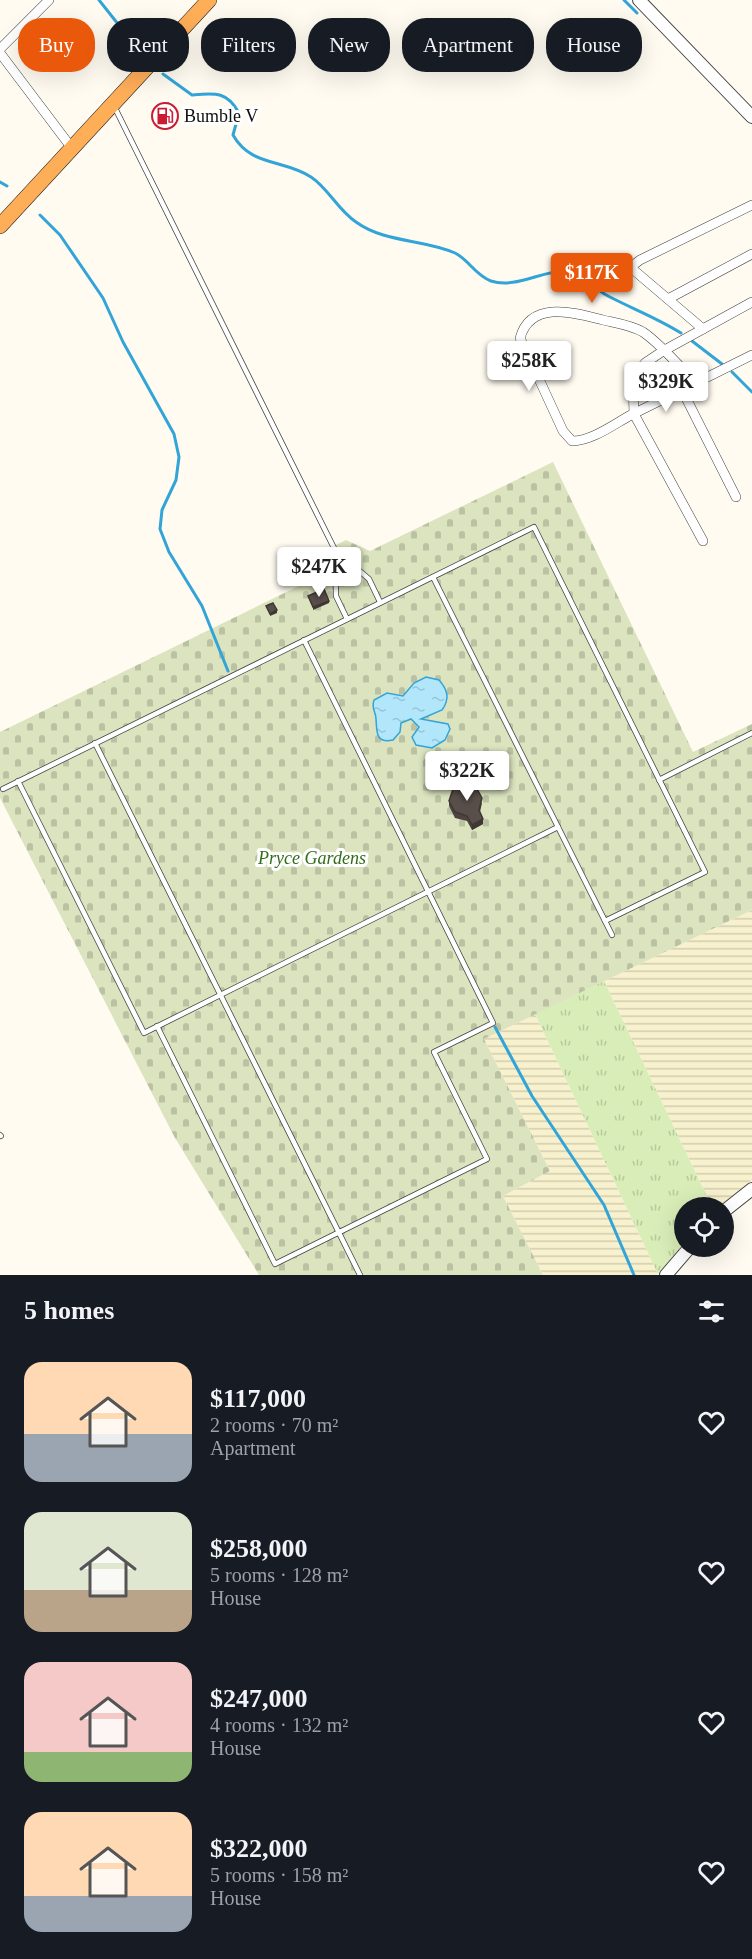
<!DOCTYPE html>
<html lang="en">
<head>
<meta charset="utf-8">
<style>
	body { margin:0; font-family:Georgia,serif; background:#20242c; color:#f1f3f6; height:100vh; display:flex; flex-direction:column; font-size:22px; white-space:nowrap }
	* { box-sizing:border-box; margin:0 }
	p { font-size:20px; color:#9ea1a6 }
	.icon { flex:none; width:33px; height:33px; fill:none; stroke:currentColor; stroke-width:2; stroke-linecap:round; stroke-linejoin:round }
	.map { position:relative; height:1275px; overflow:hidden }
	.panel { display:flex; flex-direction:column; background:#171b24; flex:1 }
	.panel>* { flex:none }
	.top-card { position:absolute; left:18px; top:18px; width:717px; height:54px; display:flex; gap:12px }
	.fabs { position:absolute; left:674px; top:1197px; display:grid; gap:12px }
	.fabs a { display:grid; place-items:center; width:60px; height:60px; border-radius:50%; background:#171b24; box-shadow:0 6px 24px #0002; font-size:30px }
	.price { position:absolute; translate:-50% -51px; padding:0 14px; border-radius:6px; background:#fff; color:#222; font-size:20px; line-height:39px; filter:drop-shadow(0 2px 3px #0008) }
	.price::after { content:''; position:absolute; left:50%; top:36px; width:18px; height:14px; margin-left:-9px; background:inherit; clip-path:polygon(0 0,100% 0,50% 100%) }
	.price.selected { background:#ea580c; color:#fff }
	ul { padding:0; list-style:none }
	li { display:flex; align-items:center; gap:18px; height:150px; padding:0 24px }
	li span { display:grid; place-items:center; flex:none; width:168px; height:120px; border-radius:18px; color:#555 }
	li>.icon { margin-inline-start:auto }
	span .icon { width:72px; height:72px; fill:#fffc; stroke-width:1 }
	li b { font-size:26px }
	h2 { display:flex; justify-content:space-between; align-items:center; height:72px; padding:0 24px; font-size:26px }
	.tag { padding:0 21px; border-radius:24px; background:#171b24; box-shadow:0 6px 24px #0002; font-size:21px; line-height:54px }
	.tag.selected { background:#ea580c; color:#fff }
	.map>svg:first-child { display:block }
	.farmland { fill:url(#farmland-rules) }
	.grass { fill:url(#grass-tufts) }
	.cemetery { fill:url(#cemetery-stones) }
	.water { fill:url(#water-ripples); stroke:#32a4d8; stroke-width:1.5 }
	.lines { fill:none; stroke-linecap:round; stroke-linejoin:round }
	.stream { stroke:#32a4d8; stroke-width:3 }
	.service-casing { stroke:#424242; stroke-width:6 }
	.minor-casing { stroke:#424242; stroke-width:10 }
	.tertiary-casing { stroke:#424242; stroke-width:14 }
	.trunk-casing { stroke:#202020; stroke-width:16 }
	.service { stroke:#fff; stroke-width:4.5 }
	.minor { stroke:#fff; stroke-width:9 }
	.tertiary { stroke:#fff; stroke-width:12 }
	.trunk { stroke:#ffae58; stroke-width:15 }
	.wall { fill:#4d4440 }
	.shaded-wall { fill:#3e3734 }
	.building { fill:#594f4a; stroke:#3e3734; stroke-width:1.5 }
	.labels { text-anchor:middle; dominant-baseline:central; stroke-width:6; stroke-linejoin:round; paint-order:stroke }
	.poi-label { font-size:18px; fill:#0f0f0f; stroke:#fff; text-anchor:start }
	.park-label { font-size:18px; font-style:italic; fill:#326d19; stroke:#fff }
</style>
</head>
<body>
<div class="map">
<svg width="752" height="1275" viewBox="0 0 752 1275">
	<defs>
		<pattern id="farmland-rules" width="6" height="5" patternUnits="userSpaceOnUse" patternTransform="scale(1.5)"><rect width="6" height="5" fill="#f8f1ce"/><path d="M0 2.5h6" fill="none" stroke="#d3cdb0"/></pattern>
		<pattern id="grass-tufts" width="24" height="20" patternUnits="userSpaceOnUse" patternTransform="scale(1.5)"><rect width="24" height="20" fill="#d8edb7"/><path d="M3 7l-1-3M5 7V3M7 7l1-3M15 17l-1-3M17 17v-4M19 17l1-3" fill="none" stroke="#b8ca9c"/></pattern>
		<pattern id="cemetery-stones" width="16" height="16" patternUnits="userSpaceOnUse" patternTransform="scale(1.5)"><rect width="16" height="16" fill="#dbe4bf"/><path d="M2 7V4a2 2 0 0 1 4 0v3zM10 15v-3a2 2 0 0 1 4 0v3z" fill="#bbc2a3"/></pattern>
		<pattern id="water-ripples" width="26" height="14" patternUnits="userSpaceOnUse" patternTransform="scale(1.5)"><rect width="26" height="14" fill="#b1e6fb"/><path d="M2 4q2-2 4 0t4 0M15 11q2-2 4 0t4 0" fill="none" stroke="#97c4d6"/></pattern>
	</defs>
	<rect width="100%" height="100%" fill="#fffbf1"/>
	<g class="farmland">
		<path d="M 752,910 L 752,1180 L 718,1207 L 712,1207 L 604,981 Z"/>
		<path d="M 535,1014 L 658,1274 L 657,1275 L 543,1275 L 503,1196 L 550,1171 L 484,1039 Z"/>
	</g>
	<path class="grass" d="M 604,981 L 712,1207 L 684,1208 L 684,1244 L 658,1274 L 535,1014 Z"/>
	<path class="cemetery" d="M 553,462 L 693,752 L 752,724 L 752,910 L 484,1039 L 550,1171 L 503,1196 L 543,1275 L 259,1275 L 175,1138 L 0,798 L 0,732 L 311,580 L 320,553 L 346,540 L 370,551 Z"/>
	<path class="water" d="M 426,677 L 439,680 C 448,690 450,699 442,710 L 421,719 L 448,724 L 450,729 L 445,740 L 432,748 L 416,745 L 412,737 L 419,727 L 411,719 L 401,723 L 400,732 L 393,740 C 375,744 377,731 376,719 C 376,712 371,709 374,700 L 387,693 L 403,696 L 414,683 Z"/>
	<g class="lines">
		<g class="stream">
			<path d="M 99,0 L 137,48"/>
			<path d="M 624,0 L 637,13"/>
			<path d="M 163,74 L 192,95 C 215,93 227,91 239,113 L 233,135 C 251,167 284,159 311,177 C 328,188 338,210 356,222 C 385,243 423,239 455,253 C 469,260 475,275 491,281 C 516,289 542,270 567,271 C 592,272 590,287 608,296 C 633,309 657,318 681,333"/>
			<path d="M 0,182 L 7,186"/>
			<path d="M 40,215 L 60,235 L 103,298 L 123,342 L 174,434 L 179,457 L 176,480 L 162,510 L 160,529 L 169,552 L 202,606 L 228,671"/>
			<path d="M 692,341 L 722,364"/>
			<path d="M 732,372 L 752,392"/>
			<path d="M 495,1027 L 532,1096 L 604,1205 L 634,1275"/>
		</g>
		<defs>
			<g id="service">
				<path d="M 114,106 L 335,550 L 369,579 L 380,602"/>
				<path d="M 335,550 L 336,596 L 347,619"/>
				<path d="M 433,577 L 612,935"/>
				<path d="M 95,743 L 360,1275"/>
				<path d="M 659,780 L 752,733"/>
				<path d="M 18,781 L 144,1033 L 558,827"/>
				<path d="M 3,789 L 534,527 L 705,872 L 605,921"/>
				<path d="M 157,1026 L 275,1264 L 487,1159 L 434,1052 L 493,1023 L 304,640"/>
				<path d="M 0,1135 L 1,1136"/>
			</g>
			<g id="minor">
				<path d="M 0,49 L 49,0"/>
				<path d="M 0,53 L 71,147"/>
				<path d="M 629,266 L 703,329"/>
				<path d="M 611,282 L 640,260 L 752,205"/>
				<path d="M 668,299 L 752,254"/>
				<path d="M 697,383 C 679,367 662,345 643,332 C 631,325 616,323 603,320 C 575,313 531,299 520,338 L 563,431 L 572,441 C 592,441 614,424 631,415 C 671,395 712,375 752,355"/>
				<path d="M 682,390 L 736,497"/>
				<path d="M 703,541 L 634,414 L 633,382 L 637,373 L 645,363 L 663,351 L 752,302"/>
			</g>
			<g id="tertiary">
				<path d="M 639,0 L 752,117"/>
				<path d="M 723,1212 L 752,1189"/>
				<path d="M 666,1275 L 691,1246"/>
			</g>
			<path id="trunk" d="M 0,226 L 209,0"/>
		</defs>
		<use href="#service" class="service-casing"/>
		<use href="#minor" class="minor-casing"/>
		<use href="#tertiary" class="tertiary-casing"/>
		<use href="#trunk" class="trunk-casing"/>
		<use href="#service" class="service"/>
		<use href="#minor" class="minor"/>
		<use href="#tertiary" class="tertiary"/>
		<use href="#trunk" class="trunk"/>
	</g>
	<g class="wall">
		<path d="M 175,113 L 161,127 L 154,119 L 154,117 Z"/>
		<path d="M 449,801 L 482,803 L 480,812 L 483,824 L 472,830 L 467,821 L 455,818 L 449,806 Z"/>
	</g>
	<g class="shaded-wall">
		<path d="M 175,110 L 175,113 L 161,127 L 161,124 Z"/>
		<path d="M 329,601 L 329,603 L 313,610 L 313,607 Z"/>
		<path d="M 277,610 L 277,613 L 270,616 L 270,614 Z"/>
		<path d="M 483,819 L 483,824 L 472,830 L 472,825 Z"/>
	</g>
	<g class="building">
		<path d="M 168,103 L 175,110 L 161,124 L 154,117 Z"/>
		<path d="M 324,589 L 329,601 L 313,607 L 308,596 Z"/>
		<path d="M 273,603 L 277,610 L 270,614 L 266,606 Z"/>
		<path d="M 464,783 L 476,787 L 482,798 L 479,810 L 483,819 L 472,825 L 467,816 L 455,812 L 449,801 L 453,789 Z"/>
	</g>
	<defs>
		<symbol id="fuel-ring" viewBox="-11 -11 22 22"><circle r="9.5" fill="#fff" stroke="#cb1b32" stroke-width="1.5"/><path d="M-5.5-6h7V0h2V4h1.3V-2.5L3-4.5l.8-.8L6-3V5H2.5V1h-1V6h-7ZM-4.2-4.7v3.2H.2V-4.7Z" fill="#cb1b32"/></symbol>
	</defs>
	<g fill-rule="evenodd">
		<use href="#fuel-ring" x="150" y="101" width="30" height="30"/>
	</g>
	<g class="labels">
		<g class="poi-label">
			<text x="184" y="116">Bumble V</text>
		</g>
		<g class="park-label">
			<text x="312" y="858">Pryce Gardens</text>
		</g>
	</g>
</svg>
<div class="fabs">
<a><svg class="icon" aria-label="locate" viewBox="0 0 24 24"><circle cx="12" cy="12" r="6"/><path d="M12 2v4M12 18v4M2 12h4M18 12h4"/></svg></a>
</div>
<b class="price selected" style="left:592px;top:304px">$117K</b>
<b class="price" style="left:529px;top:392px">$258K</b>
<b class="price" style="left:666px;top:413px">$329K</b>
<b class="price" style="left:319px;top:598px">$247K</b>
<b class="price" style="left:467px;top:802px">$322K</b>
<div class="top-card">
<a class="tag selected">Buy</a>
<a class="tag">Rent</a>
<a class="tag">Filters</a>
<a class="tag">New</a>
<a class="tag">Apartment</a>
<a class="tag">House</a>
</div>
</div>
<section class="panel">
<h2>5 homes<svg class="icon" aria-label="filters" viewBox="0 0 24 24"><path d="M4 7h16M4 17h16"/><circle cx="9" cy="7" r="2"/><circle cx="15" cy="17" r="2"/></svg></h2>
<ul>
<li><span style="background:linear-gradient(#ffd9b3 60%,#9aa5b1 0)"><svg class="icon" aria-label="home" viewBox="0 0 24 24"><path d="M3 11l9-7 9 7M6 9v11h12V9"/></svg></span><div><b>$117,000</b><p>2 rooms · 70 m²</p><p>Apartment</p></div><svg class="icon" aria-label="heart" viewBox="0 0 24 24"><path d="M12 20l-8-8c-3-5 5-10 8-4 3-6 11-1 8 4z"/></svg></li>
<li><span style="background:linear-gradient(#dfe7d0 65%,#b9a48a 0)"><svg class="icon" aria-label="home" viewBox="0 0 24 24"><path d="M3 11l9-7 9 7M6 9v11h12V9"/></svg></span><div><b>$258,000</b><p>5 rooms · 128 m²</p><p>House</p></div><svg class="icon" aria-label="heart" viewBox="0 0 24 24"><path d="M12 20l-8-8c-3-5 5-10 8-4 3-6 11-1 8 4z"/></svg></li>
<li><span style="background:linear-gradient(#f6c9c9 75%,#8fb573 0)"><svg class="icon" aria-label="home" viewBox="0 0 24 24"><path d="M3 11l9-7 9 7M6 9v11h12V9"/></svg></span><div><b>$247,000</b><p>4 rooms · 132 m²</p><p>House</p></div><svg class="icon" aria-label="heart" viewBox="0 0 24 24"><path d="M12 20l-8-8c-3-5 5-10 8-4 3-6 11-1 8 4z"/></svg></li>
<li><span style="background:linear-gradient(#ffd9b3 70%,#9aa5b1 0)"><svg class="icon" aria-label="home" viewBox="0 0 24 24"><path d="M3 11l9-7 9 7M6 9v11h12V9"/></svg></span><div><b>$322,000</b><p>5 rooms · 158 m²</p><p>House</p></div><svg class="icon" aria-label="heart" viewBox="0 0 24 24"><path d="M12 20l-8-8c-3-5 5-10 8-4 3-6 11-1 8 4z"/></svg></li>
</ul>
</section>
</body>
</html>
